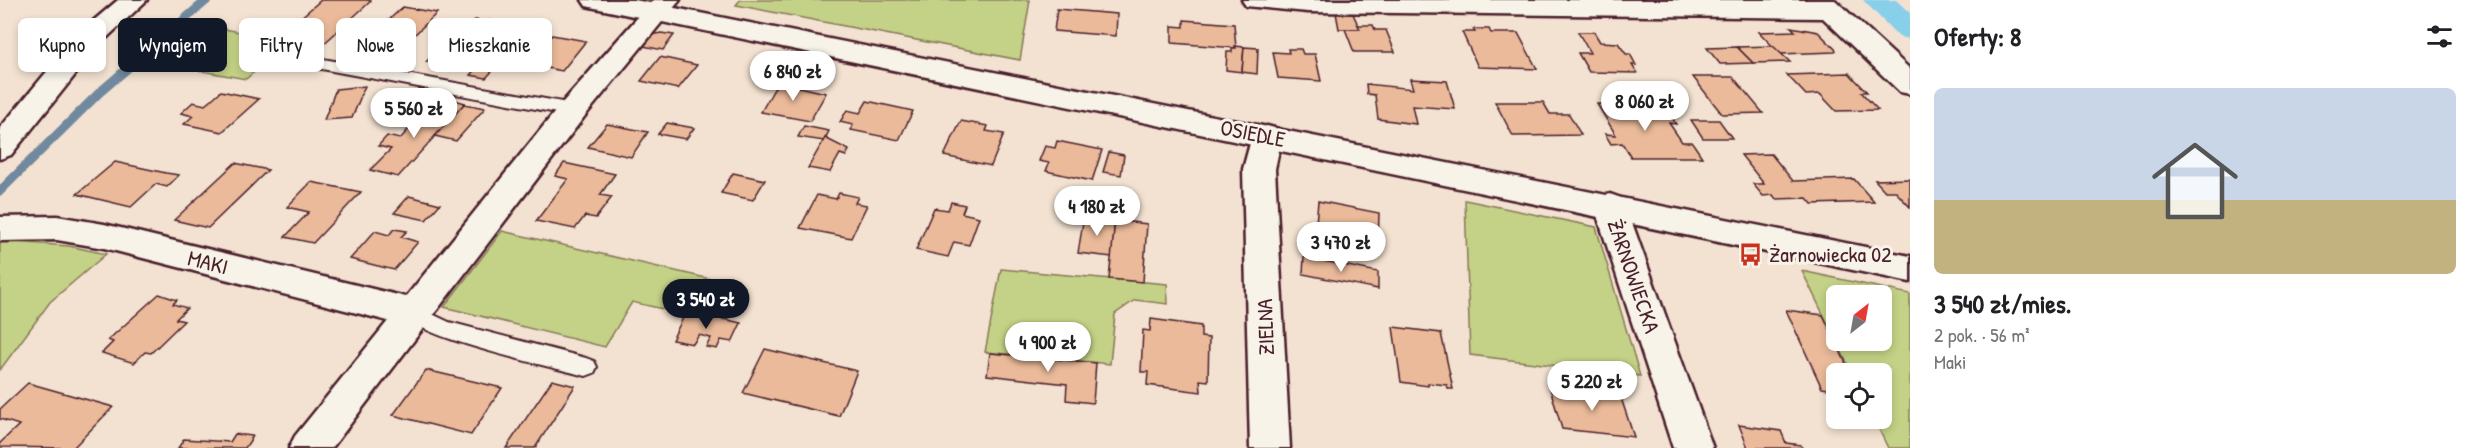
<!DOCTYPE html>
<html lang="pl">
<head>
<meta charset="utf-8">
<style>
	body { margin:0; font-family:"Patrick Hand",sans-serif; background:#f6f6f6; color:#202124; height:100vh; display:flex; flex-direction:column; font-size:22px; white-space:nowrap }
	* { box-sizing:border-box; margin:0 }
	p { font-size:20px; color:#757577 }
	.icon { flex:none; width:33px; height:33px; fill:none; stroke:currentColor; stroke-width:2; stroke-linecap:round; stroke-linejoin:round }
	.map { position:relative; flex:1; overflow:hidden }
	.side { display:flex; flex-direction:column; background:#fff; width:570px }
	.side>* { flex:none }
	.top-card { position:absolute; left:18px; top:18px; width:570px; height:54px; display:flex; gap:12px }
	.needle { width:39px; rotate:31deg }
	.tools { position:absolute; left:1826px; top:285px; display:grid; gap:12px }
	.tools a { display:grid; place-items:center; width:66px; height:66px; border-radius:9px; background:#fff; box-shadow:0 3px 9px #0003; font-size:30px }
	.price { position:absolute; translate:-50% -51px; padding:0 14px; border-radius:21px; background:#fff; color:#222; font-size:20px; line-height:39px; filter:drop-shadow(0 2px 3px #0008) }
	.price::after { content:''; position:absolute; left:50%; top:36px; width:18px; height:14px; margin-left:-9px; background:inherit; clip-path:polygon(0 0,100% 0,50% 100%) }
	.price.selected { background:#111827; color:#fff }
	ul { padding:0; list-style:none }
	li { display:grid; align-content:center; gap:12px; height:318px; padding:0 24px }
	li span { display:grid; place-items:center; height:186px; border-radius:9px; color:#555 }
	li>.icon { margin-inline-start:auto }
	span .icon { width:108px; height:108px; fill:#fffc; stroke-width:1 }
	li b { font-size:26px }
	h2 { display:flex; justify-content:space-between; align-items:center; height:72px; padding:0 24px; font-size:26px }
	.tag { padding:0 21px; border-radius:9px; background:#fff; box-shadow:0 3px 9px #0003; font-size:21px; line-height:54px }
	.tag.selected { background:#111827; color:#fff }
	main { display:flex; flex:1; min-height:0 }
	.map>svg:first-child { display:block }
	.green { fill:#c3d286; stroke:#867858; stroke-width:1.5; fill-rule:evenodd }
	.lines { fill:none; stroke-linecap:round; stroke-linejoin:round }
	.stream { stroke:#6f899e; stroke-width:9 }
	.canal { fill:#88cfea; fill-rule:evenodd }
	.building { fill:#eaba9a; stroke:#4a1f2b; stroke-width:1.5 }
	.lane-casing { stroke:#4a1f2b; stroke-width:4 }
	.street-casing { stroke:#4a1f2b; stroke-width:5 }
	.secondary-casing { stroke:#4a1f2b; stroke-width:5 }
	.lane { fill:#f7f3e8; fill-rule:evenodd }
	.street { fill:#f7f3e8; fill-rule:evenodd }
	.secondary { fill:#f7f3e8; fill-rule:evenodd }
	.labels { text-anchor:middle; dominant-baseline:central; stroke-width:6; stroke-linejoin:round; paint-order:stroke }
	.street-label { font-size:22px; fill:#4a1f2b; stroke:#f7f3e8 }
	.poi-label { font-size:22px; fill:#4a1f2b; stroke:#f7f3e8; text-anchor:start }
</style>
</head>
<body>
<main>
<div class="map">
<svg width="1910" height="448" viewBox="0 0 1910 448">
	<rect width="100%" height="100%" fill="#f3e2d1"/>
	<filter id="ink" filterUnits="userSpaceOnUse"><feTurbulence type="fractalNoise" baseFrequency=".0167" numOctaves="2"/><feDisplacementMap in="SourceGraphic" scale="12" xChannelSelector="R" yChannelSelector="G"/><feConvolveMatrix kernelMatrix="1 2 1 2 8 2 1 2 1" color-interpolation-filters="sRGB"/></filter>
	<g filter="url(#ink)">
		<g class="green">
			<path d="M 740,0 L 1030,0 L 1020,60 L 736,5 Z"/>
			<path d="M 190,22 L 289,42 L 246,79 L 146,61 Z"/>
			<path d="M 1465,200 L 1596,227 L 1640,376 L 1470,355 Z"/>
			<path d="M 502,231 L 745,287 L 728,320 L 685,314 L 632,302 L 605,347 L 444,307 Z"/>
			<path d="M 0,241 L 69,246 L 106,254 L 50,302 L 0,370 Z"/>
			<path d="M 1001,269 L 1167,284 L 1168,304 L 1135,300 L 1115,314 L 1110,364 L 985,352 Z"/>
			<path d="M 1802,271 L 1910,294 L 1910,448 L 1888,448 L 1874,419 L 1881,418 L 1881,374 L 1852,373 ZM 1836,296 L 1881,296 L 1881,340 L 1836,340 Z"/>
		</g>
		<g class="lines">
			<path class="stream" d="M 0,191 L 100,92 L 207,0"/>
			<path class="canal" d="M 1863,0 L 1896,0 L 1910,13 L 1910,39 L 1899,37 Z"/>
		</g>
		<g class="building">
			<path d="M 321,0 L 367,0 L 371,1 L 319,48 L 304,45 L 320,31 L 292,25 Z"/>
			<path d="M 403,7 L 437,13 L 408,41 L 373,34 Z"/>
			<path d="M 1057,9 L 1117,14 L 1116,36 L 1054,31 Z"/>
			<path d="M 1336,13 L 1353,14 L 1360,29 L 1339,29 Z"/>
			<path d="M 475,20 L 487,22 L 489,20 L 506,26 L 465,69 L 426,62 L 448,40 L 454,41 Z"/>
			<path d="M 1184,20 L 1234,24 L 1236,48 L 1172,43 L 1172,26 L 1184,27 Z"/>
			<path d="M 1358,25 L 1373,25 L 1375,30 L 1386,30 L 1395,52 L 1354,52 L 1345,29 L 1360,29 Z"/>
			<path d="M 1791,27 L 1818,32 L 1836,50 L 1835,52 L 1780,54 L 1759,32 L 1795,31 Z"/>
			<path d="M 1473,29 L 1489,29 L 1491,33 L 1518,33 L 1537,69 L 1478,67 L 1462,32 L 1475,32 Z"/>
			<path d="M 1578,32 L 1594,32 L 1600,42 L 1618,43 L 1626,54 L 1630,54 L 1636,65 L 1632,65 L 1637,73 L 1589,72 L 1578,53 L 1590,53 Z"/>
			<path d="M 661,33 L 674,35 L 663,50 L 643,46 L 652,35 Z"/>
			<path d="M 508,35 L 523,38 L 486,78 L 470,75 Z"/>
			<path d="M 552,35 L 586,41 L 562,71 L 527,64 Z"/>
			<path d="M 1235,46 L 1244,47 L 1242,72 L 1226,70 L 1227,52 L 1232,52 L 1232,48 L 1236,48 Z"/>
			<path d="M 1773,46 L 1790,62 L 1753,63 L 1737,47 Z"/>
			<path d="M 1244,47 L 1258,48 L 1257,74 L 1242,72 Z"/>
			<path d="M 1737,47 L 1753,63 L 1720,64 L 1707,48 Z"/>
			<path d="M 1288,49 L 1301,49 L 1303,54 L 1315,54 L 1321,81 L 1278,78 L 1273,52 L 1289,53 Z"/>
			<path d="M 660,57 L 697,65 L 678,89 L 641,81 Z"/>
			<path d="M 1849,73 L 1867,92 L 1861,92 L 1878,110 L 1836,111 L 1820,94 L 1806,95 L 1787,75 Z"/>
			<path d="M 1693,77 L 1733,77 L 1763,113 L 1722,114 Z"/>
			<path d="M 1410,79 L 1447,81 L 1455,109 L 1412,106 L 1416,124 L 1378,119 L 1375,95 L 1367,94 L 1366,84 L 1413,89 Z"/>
			<path d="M 778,82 L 826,93 L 810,121 L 761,112 Z"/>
			<path d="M 365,86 L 352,118 L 324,120 L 336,89 Z"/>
			<path d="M 221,91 L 259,99 L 222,132 L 184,124 L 193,116 L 181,113 L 193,102 L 205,105 Z"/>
			<path d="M 454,100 L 465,103 L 398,177 L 370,170 L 391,149 L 378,146 L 387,136 L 400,139 L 417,120 L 405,118 L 415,108 L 427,110 L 430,107 L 445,110 Z"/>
			<path d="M 867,101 L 913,111 L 899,140 L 851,130 L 853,125 L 840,122 L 847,110 L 860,113 Z"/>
			<path d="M 1495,102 L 1543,102 L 1550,114 L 1569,114 L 1581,135 L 1513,136 Z"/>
			<path d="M 464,104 L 485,108 L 456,141 L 435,136 Z"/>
			<path d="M 1597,104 L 1655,104 L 1664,117 L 1671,116 L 1676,124 L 1669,123 L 1682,142 L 1692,142 L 1702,157 L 1631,157 L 1622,143 L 1611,144 L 1605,134 L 1616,135 Z"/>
			<path d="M 1691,120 L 1719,120 L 1732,138 L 1703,138 Z"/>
			<path d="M 961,121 L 988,126 L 986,131 L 1004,134 L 991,166 L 944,156 Z"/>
			<path d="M 667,123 L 694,128 L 686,139 L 658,134 Z"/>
			<path d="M 607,124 L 648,132 L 631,157 L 588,147 Z"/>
			<path d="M 804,126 L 829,131 L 824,141 L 798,137 Z"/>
			<path d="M 825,138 L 849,150 L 846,156 L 840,154 L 830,172 L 808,168 Z"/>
			<path d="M 1057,141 L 1102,150 L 1092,181 L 1046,171 L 1049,163 L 1039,161 L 1045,146 L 1055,148 Z"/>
			<path d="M 1109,152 L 1124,155 L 1121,175 L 1103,172 Z"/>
			<path d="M 1771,154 L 1793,181 L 1854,179 L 1874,202 L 1812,204 L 1807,198 L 1776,199 L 1773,195 L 1763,196 L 1753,184 L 1764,184 L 1741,155 Z"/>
			<path d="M 115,162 L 166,173 L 179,175 L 167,187 L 156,184 L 131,207 L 77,194 Z"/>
			<path d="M 235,163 L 268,170 L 208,228 L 174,220 Z"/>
			<path d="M 564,163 L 615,174 L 600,195 L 612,197 L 596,218 L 585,216 L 575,229 L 536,221 L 568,179 L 555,176 Z"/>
			<path d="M 733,173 L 765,180 L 753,200 L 721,193 Z"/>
			<path d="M 1910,179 L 1910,207 L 1895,191 L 1885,191 L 1875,180 Z"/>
			<path d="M 311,182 L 361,192 L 313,243 L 285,237 L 309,212 L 287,207 Z"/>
			<path d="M 839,193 L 858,197 L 855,203 L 867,205 L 851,238 L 800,228 L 817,195 L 836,199 Z"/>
			<path d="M 409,196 L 440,204 L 426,220 L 394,213 Z"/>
			<path d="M 1318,201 L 1379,213 L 1378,247 L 1315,235 Z"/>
			<path d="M 951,202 L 965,205 L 962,213 L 979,217 L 969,245 L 954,242 L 948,257 L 916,250 L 934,208 L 948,210 Z"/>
			<path d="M 1084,216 L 1115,220 L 1112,257 L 1078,253 Z"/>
			<path d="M 1115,220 L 1147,224 L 1143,282 L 1109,279 Z"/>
			<path d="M 394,229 L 407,231 L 401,237 L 418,242 L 394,270 L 350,259 L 375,231 L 389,235 Z"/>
			<path d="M 1304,257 L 1378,272 L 1378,289 L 1303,274 Z"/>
			<path d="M 159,294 L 177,300 L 173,304 L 187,308 L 176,319 L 184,321 L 151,353 L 145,352 L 134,363 L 102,353 L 113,342 L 108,340 Z"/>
			<path d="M 1786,310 L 1823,315 L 1851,374 L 1836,374 L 1836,390 L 1822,388 Z"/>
			<path d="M 686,312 L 728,320 L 741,323 L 732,342 L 721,340 L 717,349 L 706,347 L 711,338 L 699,335 L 693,344 L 672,340 Z"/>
			<path d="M 1151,319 L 1201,326 L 1201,337 L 1209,338 L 1208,381 L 1200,380 L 1201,392 L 1147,385 L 1148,372 L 1141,372 L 1143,330 L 1150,331 Z"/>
			<path d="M 1393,327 L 1441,333 L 1453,389 L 1448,389 L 1447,385 L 1428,383 L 1428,386 L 1401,382 Z"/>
			<path d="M 765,349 L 857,371 L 839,416 L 743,393 Z"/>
			<path d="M 990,353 L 1096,363 L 1093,403 L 1066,400 L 1067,384 L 987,375 Z"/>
			<path d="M 426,370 L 502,388 L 471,435 L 393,415 Z"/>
			<path d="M 552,380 L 575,386 L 535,448 L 506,448 Z"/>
			<path d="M 28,383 L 113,407 L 73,448 L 0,447 L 0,443 L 19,425 L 0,419 L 0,409 Z"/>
			<path d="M 1550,388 L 1620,395 L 1634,437 L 1562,429 Z"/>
			<path d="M 1739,425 L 1781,431 L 1786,443 L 1801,445 L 1802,448 L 1748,448 Z"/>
			<path d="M 235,434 L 253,436 L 245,448 L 178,448 L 184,439 L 230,442 Z"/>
		</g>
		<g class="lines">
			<defs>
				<g id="lane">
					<path d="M 301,55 L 573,104 L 579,106 L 582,110 L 579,114 L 573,116 L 295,64 L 293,60 L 295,56 Z"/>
					<path d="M 413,305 L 449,322 L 586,358 L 594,361 L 597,367 L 594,373 L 586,376 C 553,367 416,338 402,313 L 406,307 Z"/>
				</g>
				<g id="street">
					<path d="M 118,0 L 147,0 L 99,45 L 11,155 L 0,159 L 0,128 L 79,33 Z"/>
					<path d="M 653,0 L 680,0 L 584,117 L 332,448 L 289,448 L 295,436 L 388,321 L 104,248 L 57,240 L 0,241 L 0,217 L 57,216 L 104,224 L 406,297 L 562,103 Z"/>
					<path d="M 1242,0 L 1835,0 L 1910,69 L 1910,94 L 1900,92 L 1823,18 L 1308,12 L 1246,6 Z"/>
					<path d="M 1267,126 L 1278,129 L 1282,136 L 1275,169 L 1290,448 L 1250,448 L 1243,169 L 1252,136 L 1256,129 Z"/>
					<path d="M 1610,194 L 1621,198 L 1626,206 L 1713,448 L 1673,448 L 1594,206 L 1599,198 Z"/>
				</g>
				<path id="secondary" d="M 582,0 L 635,0 L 1910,256 L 1910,282 L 595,8 L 586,6 Z"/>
			</defs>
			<use href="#lane" class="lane-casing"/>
			<use href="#street" class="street-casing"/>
			<use href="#secondary" class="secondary-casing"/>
			<use href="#lane" class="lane"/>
			<use href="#street" class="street"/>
			<use href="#secondary" class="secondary"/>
		</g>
	</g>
	<defs>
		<symbol id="bus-bare" viewBox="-9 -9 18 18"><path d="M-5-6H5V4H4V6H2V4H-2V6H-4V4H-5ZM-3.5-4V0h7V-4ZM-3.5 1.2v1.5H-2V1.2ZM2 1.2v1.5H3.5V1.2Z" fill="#c8321e" stroke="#f7f3e8" stroke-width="2.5" paint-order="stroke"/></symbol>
	</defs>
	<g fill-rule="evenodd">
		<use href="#bus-bare" x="1734" y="238" width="33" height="33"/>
	</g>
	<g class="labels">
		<g class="street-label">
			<text transform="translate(1253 133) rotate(11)">OSIEDLE</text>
			<text transform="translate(208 262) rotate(14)">MAKI</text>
			<text transform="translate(1634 276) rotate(71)">ŻARNOWIECKA</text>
			<text transform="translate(1265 327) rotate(-92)">ZIELNA</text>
		</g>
		<g class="poi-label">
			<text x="1769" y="254">Żarnowiecka 02</text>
		</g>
	</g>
</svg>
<div class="tools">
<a><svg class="needle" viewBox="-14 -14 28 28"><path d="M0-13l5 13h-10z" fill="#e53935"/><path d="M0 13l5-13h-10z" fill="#757577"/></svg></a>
<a><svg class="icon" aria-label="locate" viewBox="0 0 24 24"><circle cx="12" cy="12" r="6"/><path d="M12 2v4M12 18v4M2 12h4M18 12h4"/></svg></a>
</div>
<b class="price" style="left:793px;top:102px">6 840 zł</b>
<b class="price" style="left:1645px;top:132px">8 060 zł</b>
<b class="price" style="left:414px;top:139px">5 560 zł</b>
<b class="price" style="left:1097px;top:237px">4 180 zł</b>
<b class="price" style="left:1341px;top:273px">3 470 zł</b>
<b class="price selected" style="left:706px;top:330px">3 540 zł</b>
<b class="price" style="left:1048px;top:373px">4 900 zł</b>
<b class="price" style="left:1592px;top:412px">5 220 zł</b>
<div class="top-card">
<a class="tag">Kupno</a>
<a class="tag selected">Wynajem</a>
<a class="tag">Filtry</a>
<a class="tag">Nowe</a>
<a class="tag">Mieszkanie</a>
</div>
</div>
<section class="side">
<h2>Oferty: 8<svg class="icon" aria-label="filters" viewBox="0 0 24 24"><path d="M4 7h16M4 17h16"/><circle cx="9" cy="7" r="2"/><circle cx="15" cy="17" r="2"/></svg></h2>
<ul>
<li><span style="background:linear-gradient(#c9d6e8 60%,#c2b280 0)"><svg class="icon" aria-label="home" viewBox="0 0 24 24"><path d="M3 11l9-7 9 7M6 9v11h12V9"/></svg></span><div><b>3 540 zł/mies.</b><p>2 pok. · 56 m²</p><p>Maki</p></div></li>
</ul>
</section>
</main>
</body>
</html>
